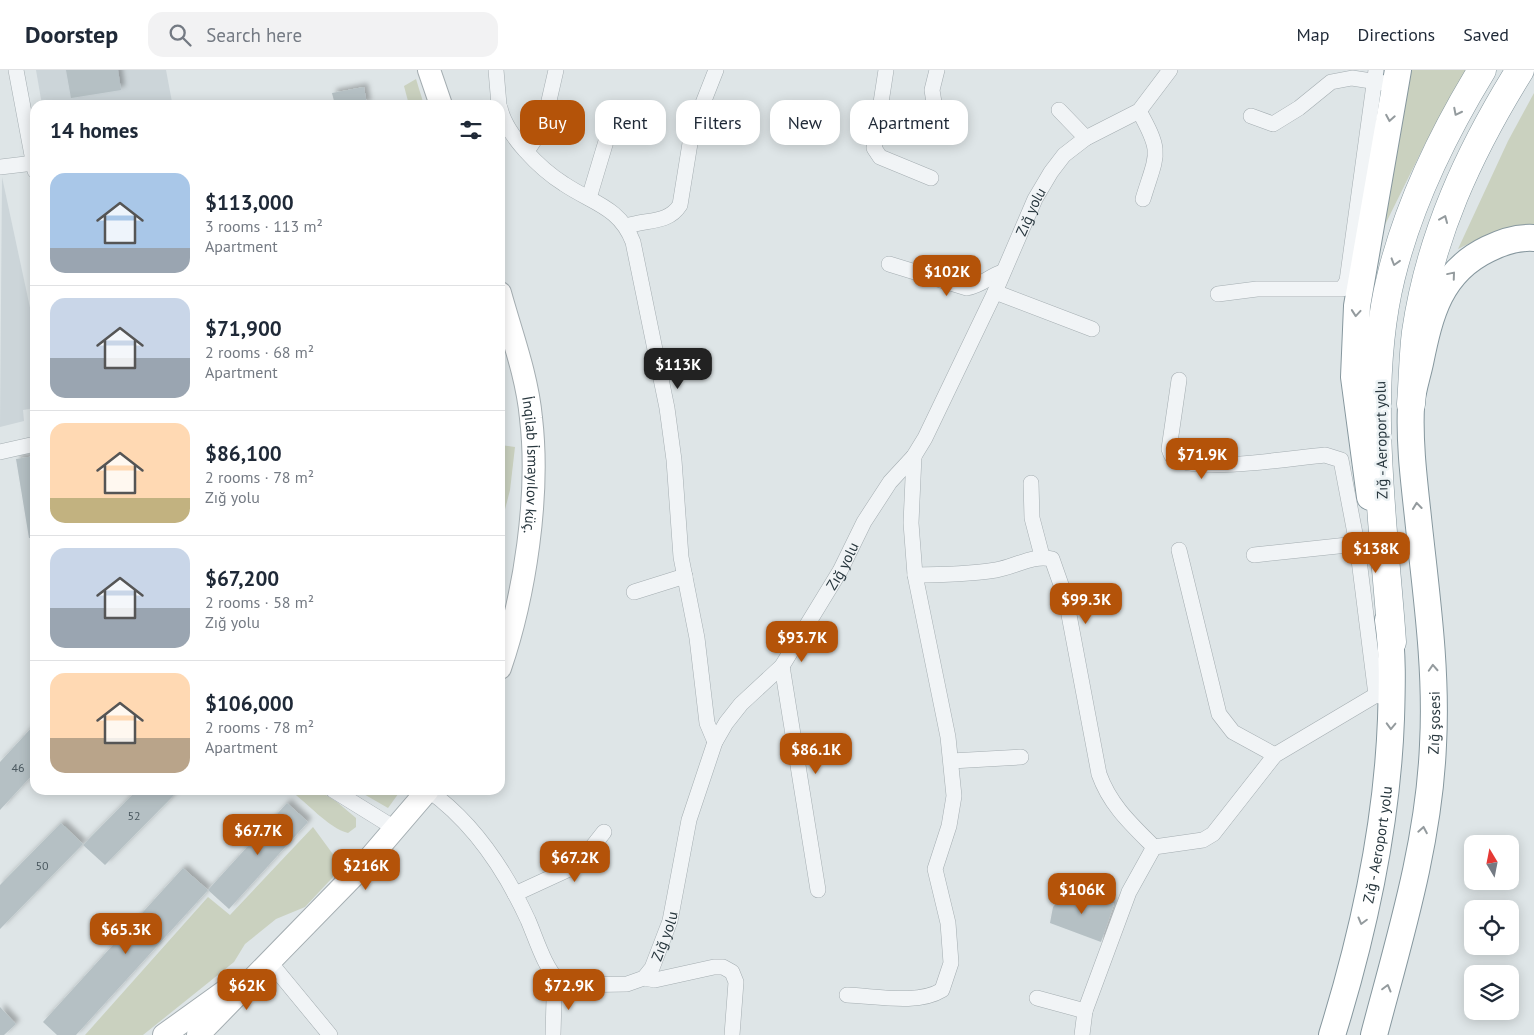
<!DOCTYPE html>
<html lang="en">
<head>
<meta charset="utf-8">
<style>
	body { margin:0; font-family:"PT Sans",sans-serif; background:#f2f2f3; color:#1f2937; height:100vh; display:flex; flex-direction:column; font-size:19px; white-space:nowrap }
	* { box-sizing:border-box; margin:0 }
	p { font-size:16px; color:#747a83 }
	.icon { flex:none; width:28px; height:28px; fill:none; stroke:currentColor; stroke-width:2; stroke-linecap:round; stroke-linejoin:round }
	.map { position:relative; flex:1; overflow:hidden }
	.panel { position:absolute; left:30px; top:30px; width:475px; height:695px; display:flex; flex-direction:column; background:#fff; border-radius:15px; box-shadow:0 2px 12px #0003 }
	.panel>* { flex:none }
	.banner { position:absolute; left:520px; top:30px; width:475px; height:45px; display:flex; gap:10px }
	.needle { width:32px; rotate:350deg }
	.tools { position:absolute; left:1464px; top:765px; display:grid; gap:10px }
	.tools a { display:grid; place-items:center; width:55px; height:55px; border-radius:10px; background:#fff; box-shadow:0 2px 12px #0003; font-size:25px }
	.price { position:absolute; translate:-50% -42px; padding:0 11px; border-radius:10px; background:#b45309; color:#fff; font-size:16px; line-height:32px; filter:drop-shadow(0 1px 2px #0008) }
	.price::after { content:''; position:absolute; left:50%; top:30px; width:15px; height:11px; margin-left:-8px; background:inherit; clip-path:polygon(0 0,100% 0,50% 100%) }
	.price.active { background:#222; color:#fff }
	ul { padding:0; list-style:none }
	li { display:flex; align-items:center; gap:15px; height:125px; padding:0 20px }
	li+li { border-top:1px solid #e0e1e3 }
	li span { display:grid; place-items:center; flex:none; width:140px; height:100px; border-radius:15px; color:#555 }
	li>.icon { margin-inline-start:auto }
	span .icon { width:60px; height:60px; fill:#fffc; stroke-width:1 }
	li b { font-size:21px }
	h2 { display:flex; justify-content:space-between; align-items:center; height:60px; padding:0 20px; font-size:21px }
	.chip { padding:0 18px; border-radius:15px; background:#fff; box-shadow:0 2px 12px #0003; font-size:18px; line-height:45px }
	.chip.active { background:#b45309; color:#fff }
	header { display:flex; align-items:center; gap:30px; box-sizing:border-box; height:70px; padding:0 25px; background:#fff; border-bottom:1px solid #e0e1e3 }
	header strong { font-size:24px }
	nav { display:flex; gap:28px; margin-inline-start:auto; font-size:18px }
	.search { width:350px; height:45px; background:#f2f2f3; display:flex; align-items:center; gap:12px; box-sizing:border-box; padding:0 18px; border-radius:15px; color:#747a83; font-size:19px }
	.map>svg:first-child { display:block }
	.built { fill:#ccd5d9 }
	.green { fill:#cad1bf }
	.building { fill:#b5c0c4; filter:url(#shadow) }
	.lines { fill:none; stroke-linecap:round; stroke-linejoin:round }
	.minor-casing { stroke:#a4adb1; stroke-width:16 }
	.secondary-casing { stroke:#a4adb1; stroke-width:24 }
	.trunk-casing { stroke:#86979e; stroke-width:28 }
	.motorway-casing { stroke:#86979e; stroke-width:29 }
	.minor { stroke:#f1f4f6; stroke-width:15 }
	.secondary { stroke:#fff; stroke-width:22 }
	.trunk { stroke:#fff; stroke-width:26 }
	.motorway { stroke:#fff; stroke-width:28 }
	.oneway { stroke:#949b9e }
	.labels { text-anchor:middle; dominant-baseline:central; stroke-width:5; stroke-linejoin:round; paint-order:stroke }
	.number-label { font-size:12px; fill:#4b5960 }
	.street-label { font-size:15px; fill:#28373e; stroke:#edf3f5 }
</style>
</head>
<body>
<header>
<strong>Doorstep</strong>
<div class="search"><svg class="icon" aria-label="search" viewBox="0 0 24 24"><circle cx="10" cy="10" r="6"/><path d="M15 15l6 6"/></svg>Search here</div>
<nav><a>Map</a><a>Directions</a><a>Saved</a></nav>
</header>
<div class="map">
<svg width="1534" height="965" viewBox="0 0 1534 965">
	<defs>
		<filter id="shadow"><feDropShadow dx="4" dy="-4" stdDeviation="2.5" flood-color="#0004"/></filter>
	</defs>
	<rect width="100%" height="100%" fill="#dee5e7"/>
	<g class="built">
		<path d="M 36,0 L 166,0 L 172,32 L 152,35 L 42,35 Z"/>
		<path d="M 2,107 L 35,261 L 35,280 L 32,281 L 35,298 L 35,338 L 23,340 L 24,351 L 0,357 Z"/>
	</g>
	<g class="green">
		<path d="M 1410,0 L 1467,0 L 1425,74 L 1375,175 Z"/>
		<path d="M 416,9 L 424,35 L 409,35 L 404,16 Z"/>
		<path d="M 1534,23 L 1534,156 C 1507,155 1482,167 1458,179 L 1508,71 Z"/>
		<path d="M 500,375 L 515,377 L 510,420 L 500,459 Z"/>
		<path d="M 289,720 L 318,720 L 337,732 L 356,748 L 356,757 L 348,763 C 328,758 307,732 289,720 Z"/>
		<path d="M 364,720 L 401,720 L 388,738 L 362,723 Z"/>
		<path d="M 313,757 L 335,787 L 336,796 L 333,807 L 305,837 L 276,849 L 245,874 L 234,892 L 143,965 L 85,965 L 208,827 L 230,845 Z"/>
	</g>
	<g class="building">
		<path d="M 66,0 L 118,0 L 121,20 L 71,28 Z"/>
		<path d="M 364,17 L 367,35 L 335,35 L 332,23 Z"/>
		<path d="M 35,386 L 35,468 L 29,468 L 16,389 Z"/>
		<path d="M 35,654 L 35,702 L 0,740 L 0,692 Z"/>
		<path d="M 137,720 L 179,720 L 105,795 L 83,775 Z"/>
		<path d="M 287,733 L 308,752 L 229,839 L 208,820 Z"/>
		<path d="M 61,753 L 83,774 L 0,859 L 0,815 Z"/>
		<path d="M 183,798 L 208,820 L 76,965 L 57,965 L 43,952 Z"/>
		<path d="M 1069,819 L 1114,834 L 1101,872 L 1050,853 L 1053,837 Z"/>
		<path d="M 0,937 L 16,954 L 4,965 L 0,965 Z"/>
	</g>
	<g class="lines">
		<defs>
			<g id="minor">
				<path d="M 16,0 L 35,101"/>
				<path d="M 496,0 L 499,35"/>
				<path d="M 886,0 L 874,78 L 880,87 L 931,108"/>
				<path d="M 937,0 L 932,20 L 937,51"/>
				<path d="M 500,38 C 506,65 540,99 564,114 C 592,133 620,137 633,172 L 667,338 L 674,390 L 681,487 L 697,568 L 707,653 L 715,672"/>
				<path d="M 1059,40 L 1086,68"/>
				<path d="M 1139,41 C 1163,84 1157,83 1143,129"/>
				<path d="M 1251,46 L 1273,54 L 1299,38 L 1331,12 L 1352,8 L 1384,13"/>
				<path d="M 527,81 L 543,57 L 556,0"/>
				<path d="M 0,97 L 34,93"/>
				<path d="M 589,128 L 607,68 C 620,57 637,64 653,66"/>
				<path d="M 627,156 C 647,149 668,154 680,135 L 692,61 L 716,0"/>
				<path d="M 889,194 L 967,218 C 983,215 989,206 1003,202"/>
				<path d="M 995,222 L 1092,259"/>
				<path d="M 1218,224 L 1257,219 L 1342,219 L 1347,211 L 1376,0"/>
				<path d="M 1179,310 L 1169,379 C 1171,385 1172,388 1178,390 C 1206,402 1292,388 1325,385 L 1341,390 L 1357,474 L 1376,625"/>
				<path d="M 0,382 L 35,374"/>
				<path d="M 1031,413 L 1032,448 L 1042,486"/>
				<path d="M 1179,480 L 1219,644 L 1233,662 L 1275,685"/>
				<path d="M 1254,485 L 1357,474"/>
				<path d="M 915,505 C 942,505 969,504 996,500 C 1015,497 1033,484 1052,489 L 1066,529 L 1099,704 C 1110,735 1131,754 1154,777"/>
				<path d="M 634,522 L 685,506"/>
				<path d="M 782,596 L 818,820"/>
				<path d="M 951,691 L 1021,687"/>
				<path d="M 333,720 L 396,759"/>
				<path id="s1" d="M 428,720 C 473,752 505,800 528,850 C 537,871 544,896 559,912 L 570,915 L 627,914 L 644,908 L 652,898 L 670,851 L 689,750 L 715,672 L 726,653 L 741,634 L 782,596 L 840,501 L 864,452 L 890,412 L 914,386 L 925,368 L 995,222 L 1035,129 L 1051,102 L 1064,85 L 1086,68 L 1139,41 L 1170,0"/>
				<path d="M 515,824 L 578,795 L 604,762"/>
				<path d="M 269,891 L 330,965"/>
				<path d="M 644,908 L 655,910 L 714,897 L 723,897 L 732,902 L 736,912 L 732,965"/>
				<path d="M 847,925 C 876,926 918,935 942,920 L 951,893 L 948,853 L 935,799 L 949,756 L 954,726 L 948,667 L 915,505 L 911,453 L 914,386"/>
				<path d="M 1037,928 L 1085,941 L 1129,822 L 1154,777 L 1203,770 L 1213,764 L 1275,685 L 1376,625 L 1392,629"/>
				<path d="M 553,965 L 554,929 L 559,912"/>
				<path d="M 1082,965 L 1085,941"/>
			</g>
			<g id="secondary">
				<path d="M 429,0 L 441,35"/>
				<path id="s2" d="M 500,223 C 511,263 527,305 531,348 C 540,425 525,525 500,598"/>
				<path d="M 164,965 L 228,919"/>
				<path d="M 198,965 L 362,797 L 428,720"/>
			</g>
			<g id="trunk">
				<path d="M 1370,427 L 1354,307 L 1357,236 L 1398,0"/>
				<path id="s3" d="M 1332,965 C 1364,862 1387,757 1391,649 C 1392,616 1393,583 1388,550"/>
				<path id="s4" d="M 1374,965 C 1399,870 1429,774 1433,675 C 1437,602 1427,530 1419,457 C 1415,418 1409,376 1411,336 C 1412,321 1417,307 1420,293 C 1430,244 1440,202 1488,179 C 1502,172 1519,167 1534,168"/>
			</g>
			<g id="motorway">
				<path d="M 1411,334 C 1413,310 1413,286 1416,262 C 1430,166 1469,82 1520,0"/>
				<path d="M 1392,572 C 1384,456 1363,320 1391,207 C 1409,133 1443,64 1482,0"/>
			</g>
		</defs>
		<use href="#minor" class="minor-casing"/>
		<use href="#secondary" class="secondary-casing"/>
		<use href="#trunk" class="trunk-casing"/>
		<use href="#motorway" class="motorway-casing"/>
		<use href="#minor" class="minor"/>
		<use href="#secondary" class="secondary"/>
		<use href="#trunk" class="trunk"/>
		<use href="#motorway" class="motorway"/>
	</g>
	<defs><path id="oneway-chevron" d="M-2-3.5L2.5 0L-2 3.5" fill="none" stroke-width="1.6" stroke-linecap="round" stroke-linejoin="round" transform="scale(1.25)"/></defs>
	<g class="oneway">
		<use href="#oneway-chevron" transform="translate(1457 42) rotate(117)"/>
		<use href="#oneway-chevron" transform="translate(1390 48) rotate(100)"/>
		<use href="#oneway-chevron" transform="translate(1444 149) rotate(-67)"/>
		<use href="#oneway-chevron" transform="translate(1395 192) rotate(107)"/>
		<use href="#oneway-chevron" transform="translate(1452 205) rotate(-50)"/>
		<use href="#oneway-chevron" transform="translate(1356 243) rotate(95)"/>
		<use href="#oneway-chevron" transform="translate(1417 436) rotate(-96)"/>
		<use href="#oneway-chevron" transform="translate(1433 598) rotate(-93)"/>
		<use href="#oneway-chevron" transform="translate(1391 656) rotate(92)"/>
		<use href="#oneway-chevron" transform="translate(1423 760) rotate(-80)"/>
		<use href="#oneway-chevron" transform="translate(1362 851) rotate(105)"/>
		<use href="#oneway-chevron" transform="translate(1387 918) rotate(-75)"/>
	</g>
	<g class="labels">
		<g class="number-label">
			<text x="18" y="697">46</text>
			<text x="134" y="745">52</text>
			<text x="42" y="795">50</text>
		</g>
		<g class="street-label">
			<text stroke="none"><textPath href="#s1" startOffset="1192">Zığ yolu</textPath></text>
			<text transform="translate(1381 370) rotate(-91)">Zığ - Aeroport yolu</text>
			<text stroke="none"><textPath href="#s2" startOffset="176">İnqilab İsmayılov küç.</textPath></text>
			<text stroke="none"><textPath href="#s1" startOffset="789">Zığ yolu</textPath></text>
			<text stroke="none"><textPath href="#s4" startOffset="319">Zığ şosesi</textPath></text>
			<text stroke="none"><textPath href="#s3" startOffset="196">Zığ - Aeroport yolu</textPath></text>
			<text stroke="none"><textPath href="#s1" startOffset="369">Zığ yolu</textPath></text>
		</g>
	</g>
</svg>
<div class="tools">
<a><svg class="needle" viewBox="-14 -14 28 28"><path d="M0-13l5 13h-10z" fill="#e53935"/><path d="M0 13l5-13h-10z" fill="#747a83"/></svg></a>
<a><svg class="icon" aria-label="locate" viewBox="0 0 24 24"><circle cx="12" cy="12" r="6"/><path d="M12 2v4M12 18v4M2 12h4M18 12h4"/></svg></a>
<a><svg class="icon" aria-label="layers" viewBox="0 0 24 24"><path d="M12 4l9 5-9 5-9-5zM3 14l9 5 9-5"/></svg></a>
</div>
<b class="price" style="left:947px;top:227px">$102K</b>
<b class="price active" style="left:678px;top:320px">$113K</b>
<b class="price" style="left:1202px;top:410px">$71.9K</b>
<b class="price" style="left:1376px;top:504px">$138K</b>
<b class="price" style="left:1086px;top:555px">$99.3K</b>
<b class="price" style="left:802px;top:593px">$93.7K</b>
<b class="price" style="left:816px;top:705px">$86.1K</b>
<b class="price" style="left:258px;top:786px">$67.7K</b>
<b class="price" style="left:575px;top:813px">$67.2K</b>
<b class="price" style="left:366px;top:821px">$216K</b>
<b class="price" style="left:1082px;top:845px">$106K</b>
<b class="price" style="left:126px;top:885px">$65.3K</b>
<b class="price" style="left:247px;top:941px">$62K</b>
<b class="price" style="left:569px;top:941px">$72.9K</b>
<div class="banner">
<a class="chip active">Buy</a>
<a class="chip">Rent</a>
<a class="chip">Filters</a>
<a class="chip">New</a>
<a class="chip">Apartment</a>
</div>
<section class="panel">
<h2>14 homes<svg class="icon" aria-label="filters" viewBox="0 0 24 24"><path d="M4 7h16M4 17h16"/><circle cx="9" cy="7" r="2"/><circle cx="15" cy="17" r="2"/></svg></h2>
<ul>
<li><span style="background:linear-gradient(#a9c7e8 75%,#9aa5b1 0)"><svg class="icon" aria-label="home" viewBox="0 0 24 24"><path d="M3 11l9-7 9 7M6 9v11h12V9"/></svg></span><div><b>$113,000</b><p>3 rooms · 113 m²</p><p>Apartment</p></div></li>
<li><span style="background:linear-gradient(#c9d6e8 60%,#9aa5b1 0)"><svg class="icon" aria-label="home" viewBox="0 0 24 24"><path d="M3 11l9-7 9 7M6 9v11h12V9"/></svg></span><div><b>$71,900</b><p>2 rooms · 68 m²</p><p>Apartment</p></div></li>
<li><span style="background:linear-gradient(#ffd9b3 75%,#c2b280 0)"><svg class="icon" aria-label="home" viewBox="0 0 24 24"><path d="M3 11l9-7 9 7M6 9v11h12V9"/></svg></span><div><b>$86,100</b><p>2 rooms · 78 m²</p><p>Zığ yolu</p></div></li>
<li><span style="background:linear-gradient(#c9d6e8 60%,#9aa5b1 0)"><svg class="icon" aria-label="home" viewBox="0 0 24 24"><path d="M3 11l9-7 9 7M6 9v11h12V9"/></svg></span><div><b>$67,200</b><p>2 rooms · 58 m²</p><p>Zığ yolu</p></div></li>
<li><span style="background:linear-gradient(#ffd9b3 65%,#b9a48a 0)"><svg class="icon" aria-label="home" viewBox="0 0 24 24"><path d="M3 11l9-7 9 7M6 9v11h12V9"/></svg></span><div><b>$106,000</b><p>2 rooms · 78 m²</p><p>Apartment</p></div></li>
</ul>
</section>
</div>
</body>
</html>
